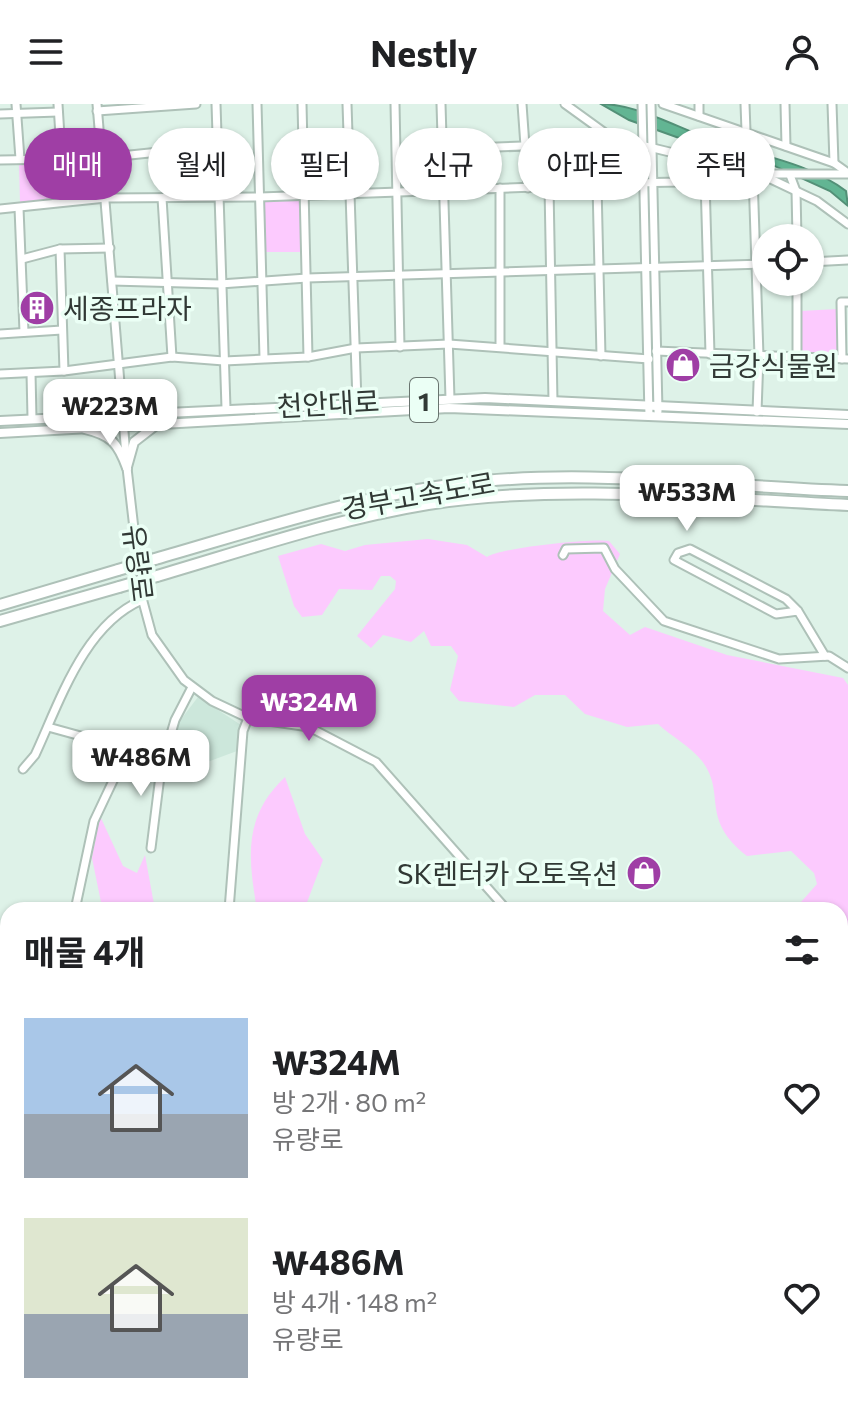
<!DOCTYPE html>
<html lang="ko">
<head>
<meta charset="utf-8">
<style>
	body { margin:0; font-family:Commissioner,"Noto Sans KR",sans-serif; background:#f2f2f2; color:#202124; height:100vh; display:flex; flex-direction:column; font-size:30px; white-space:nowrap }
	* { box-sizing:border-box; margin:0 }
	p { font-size:26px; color:#757577 }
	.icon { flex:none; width:44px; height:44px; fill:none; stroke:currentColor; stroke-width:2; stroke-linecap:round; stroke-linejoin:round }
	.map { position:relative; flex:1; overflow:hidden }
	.side { position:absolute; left:0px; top:798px; width:848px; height:512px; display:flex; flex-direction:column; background:#fff; border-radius:24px 24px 0 0; box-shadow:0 2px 6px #0004 }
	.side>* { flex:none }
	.banner { position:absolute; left:24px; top:24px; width:800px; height:72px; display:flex; gap:16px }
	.tools { position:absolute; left:752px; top:120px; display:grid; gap:16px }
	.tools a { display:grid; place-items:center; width:72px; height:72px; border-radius:50%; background:#fff; box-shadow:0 2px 6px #0004; font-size:40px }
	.price { position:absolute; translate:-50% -68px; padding:0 18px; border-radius:16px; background:#fff; color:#222; font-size:26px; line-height:52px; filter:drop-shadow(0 2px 4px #0008) }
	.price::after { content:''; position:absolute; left:50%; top:48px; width:24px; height:18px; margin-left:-12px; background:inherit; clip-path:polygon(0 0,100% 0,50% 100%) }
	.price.selected { background:#9f3ea5; color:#fff }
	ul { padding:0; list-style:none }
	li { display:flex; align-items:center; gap:24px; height:200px; padding:0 24px }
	li span { display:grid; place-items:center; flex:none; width:224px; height:160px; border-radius:0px; color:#555 }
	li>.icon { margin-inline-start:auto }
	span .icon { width:96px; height:96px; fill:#fffc; stroke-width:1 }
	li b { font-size:34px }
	h2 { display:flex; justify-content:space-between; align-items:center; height:96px; padding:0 24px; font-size:34px }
	.chip { padding:0 28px; border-radius:36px; background:#fff; box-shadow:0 2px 6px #0004; font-size:28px; line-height:72px }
	.chip.selected { background:#9f3ea5; color:#fff }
	header { display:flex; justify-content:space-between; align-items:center; height:104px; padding:0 24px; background:#fff; font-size:36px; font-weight:700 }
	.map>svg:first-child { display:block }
	.built { fill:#cce7db }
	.green { fill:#fccafe }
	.water { fill:#62b593; stroke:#539077; stroke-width:2 }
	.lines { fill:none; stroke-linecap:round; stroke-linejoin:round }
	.minor-casing { stroke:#aec1b8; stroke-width:11 }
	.major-casing { stroke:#aec1b8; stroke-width:12 }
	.highway-casing { stroke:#aec1b8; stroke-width:14 }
	.minor { stroke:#fff; stroke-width:7 }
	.major { stroke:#fff; stroke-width:8 }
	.highway { stroke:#fff; stroke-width:10 }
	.highway-bridge-casing { stroke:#aec1b8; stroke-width:14; stroke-linecap:butt }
	.highway-bridge { stroke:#fff; stroke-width:10 }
	.labels { text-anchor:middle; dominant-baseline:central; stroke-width:7; stroke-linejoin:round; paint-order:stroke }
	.shield { fill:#ebfff5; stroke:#69746f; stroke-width:2 }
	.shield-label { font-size:26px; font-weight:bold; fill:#313935 }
	.poi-label { font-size:28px; fill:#313935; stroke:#ebfff5; text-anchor:start }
	.street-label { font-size:28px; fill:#313935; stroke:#ebfff5 }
</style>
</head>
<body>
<header><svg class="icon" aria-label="menu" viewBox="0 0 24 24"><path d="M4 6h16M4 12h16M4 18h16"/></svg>Nestly<svg class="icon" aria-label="person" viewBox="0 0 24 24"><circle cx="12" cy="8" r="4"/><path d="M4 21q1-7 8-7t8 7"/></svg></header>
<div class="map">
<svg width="848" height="1310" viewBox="0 0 848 1310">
	<rect width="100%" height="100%" fill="#def2e8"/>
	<path class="built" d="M 198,593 L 241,621 L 237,647 L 210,657 L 189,651 L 176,637 L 179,618 Z"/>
	<g class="green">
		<path d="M 19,57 L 59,59 L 61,93 L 57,97 L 20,98 Z"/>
		<path d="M 301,96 L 304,98 L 305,148 L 265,148 L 264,97 Z"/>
		<path d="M 838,205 L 839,255 L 836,258 L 805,257 L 801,252 L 800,207 Z"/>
		<path d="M 428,435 L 467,441 L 487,453 C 499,444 592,434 609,437 L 620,450 L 605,485 L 603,507 L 630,531 L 645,523 L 727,551 L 843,574 L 848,581 L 848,885 L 840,883 L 840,806 L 794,806 L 817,780 L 814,769 L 791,747 L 747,752 C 699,714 727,690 702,657 C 691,643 671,632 658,620 L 627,623 L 585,610 L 565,591 L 535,591 L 514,603 L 459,597 L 450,586 L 458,552 L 451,542 L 431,542 L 424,527 L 411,538 L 383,531 L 371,544 L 357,532 L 395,485 L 396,477 L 390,472 L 381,472 L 372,486 L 339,485 L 322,511 L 302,513 L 294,502 L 278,452 L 321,440 L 345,447 L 365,441 Z"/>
		<path d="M 285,673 L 305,730 L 323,756 L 306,801 L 317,806 L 257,806 C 248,753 243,713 285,673 Z"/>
		<path d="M 100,712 L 123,762 L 137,769 L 145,751 L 155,806 L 92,806 L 102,803 L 92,754 Z"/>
		<path d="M 8,982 L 8,1302 L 672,1302 L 676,1310 L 0,1310 L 0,1000 Z"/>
	</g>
	<path class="water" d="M 601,0 C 638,0 677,24 713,36 C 757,51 808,58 846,87 L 848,102 L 830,87 L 757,54 L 707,44 L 629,16 Z"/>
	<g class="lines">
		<defs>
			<g id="minor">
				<path d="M 16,0 L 20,55"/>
				<path d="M 58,0 L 64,97"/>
				<path d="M 97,0 L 127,364 L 142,494 L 152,531 L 184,576 L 212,597 L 248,614 L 309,623 L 376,658 L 507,806"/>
				<path d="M 216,0 L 226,304"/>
				<path d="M 257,0 L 264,254"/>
				<path d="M 302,0 L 308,253"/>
				<path d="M 347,0 L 357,298"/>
				<path d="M 395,0 L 400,243"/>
				<path d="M 441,0 L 450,295"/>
				<path d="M 522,0 L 528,84"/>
				<path d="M 565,0 L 612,34 L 760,70 L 817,97 L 848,120"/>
				<path d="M 642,0 L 649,312"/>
				<path d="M 651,0 L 658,307"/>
				<path d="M 663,0 L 834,59 L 848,69"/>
				<path d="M 699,0 L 699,12"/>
				<path d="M 745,0 L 746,27"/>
				<path d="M 785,0 L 786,42"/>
				<path d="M 832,0 L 834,59"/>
				<path d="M 97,7 L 196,0"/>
				<path d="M 0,10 L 58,8"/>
				<path d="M 443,45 L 607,39 L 612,34"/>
				<path d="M 101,54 L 217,42"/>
				<path d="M 0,56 L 62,55"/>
				<path d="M 766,70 L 848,70"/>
				<path d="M 753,71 L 759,252 L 757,308"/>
				<path d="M 790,71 L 796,87 L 797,134"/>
				<path d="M 705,76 L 710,250"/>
				<path d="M 597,81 L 601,252"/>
				<path d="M 549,83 L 553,297"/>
				<path d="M 500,84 L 500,242"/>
				<path d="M 162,94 L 172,253"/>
				<path d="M 19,104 L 24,228"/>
				<path d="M 0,105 L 106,94 L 260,93 L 644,79 C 674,77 713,82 738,65"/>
				<path d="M 60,145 L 64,267"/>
				<path d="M 22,155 L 60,145 L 110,144"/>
				<path d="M 810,158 L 848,156"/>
				<path d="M 112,177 L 220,180 L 307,174 L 766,160"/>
				<path d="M 0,230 L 62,226"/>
				<path d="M 656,247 L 848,255"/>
				<path d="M 797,252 L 797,178"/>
				<path d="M 842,255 L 841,198 L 848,198"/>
				<path d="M 31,269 L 32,314"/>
				<path d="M 0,270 L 64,267 L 172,253 L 224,257 L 308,253 L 356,244 L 449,240 L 649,255"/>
				<path d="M 563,451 L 566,445 L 604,444 L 615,465 L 664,517 L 779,555 L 829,552 L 848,564"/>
				<path d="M 798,507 L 776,510 L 674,456 L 678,449 L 690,445 L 786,495 L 798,507 L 825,552"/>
				<path d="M 48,623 L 128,645"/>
				<path d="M 23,665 L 35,651 C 60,597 84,521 142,496"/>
				<path d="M 151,744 L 161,664 L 175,616 L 192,583"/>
				<path d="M 75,806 L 94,717 L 128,645 L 165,654"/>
				<path d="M 229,806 L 243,627 L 248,614"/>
				<path d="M 840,1020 L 848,1023"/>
			</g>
			<g id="major">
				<path d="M 0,317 L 485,294 L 848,311"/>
				<path d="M 85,325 C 111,331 118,339 127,364"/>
				<path d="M 0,329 L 449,304 L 848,320"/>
				<path d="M 127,363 L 134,338 L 156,321"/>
			</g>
			<g id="highway">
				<path d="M 155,455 C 263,424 372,387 485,377 C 604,366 728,383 848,387"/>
				<path d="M 157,472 C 246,446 336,415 428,400 C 560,379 714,395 848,401"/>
				<path d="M 0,501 L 118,466"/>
				<path d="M 0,517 L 119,483"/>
			</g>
		</defs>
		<use href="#minor" class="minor-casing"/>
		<use href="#major" class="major-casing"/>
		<use href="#highway" class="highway-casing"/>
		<use href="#minor" class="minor"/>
		<use href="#major" class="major"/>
		<use href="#highway" class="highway"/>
		<defs>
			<g id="highway-bridge">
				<path d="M 118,466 L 155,455"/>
				<path d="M 119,483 L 157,472"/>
			</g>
		</defs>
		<use href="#highway-bridge" class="highway-bridge-casing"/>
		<use href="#highway-bridge" class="highway-bridge"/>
	</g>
	<defs>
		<symbol id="building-disc" viewBox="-11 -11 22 22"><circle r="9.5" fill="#9f3ea5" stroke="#ebfff5"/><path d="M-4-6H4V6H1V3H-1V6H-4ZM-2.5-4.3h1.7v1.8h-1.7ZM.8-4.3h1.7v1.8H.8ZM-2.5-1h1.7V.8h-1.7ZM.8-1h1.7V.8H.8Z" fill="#fff"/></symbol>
		<symbol id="shop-disc" viewBox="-11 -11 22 22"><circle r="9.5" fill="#9f3ea5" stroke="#ebfff5"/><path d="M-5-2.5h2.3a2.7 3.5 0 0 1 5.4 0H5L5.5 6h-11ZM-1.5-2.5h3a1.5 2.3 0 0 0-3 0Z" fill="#fff"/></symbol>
	</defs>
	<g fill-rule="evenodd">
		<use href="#building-disc" x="17" y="184" width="40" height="40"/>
		<use href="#shop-disc" x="663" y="241" width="40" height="40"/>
		<use href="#shop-disc" x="624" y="749" width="40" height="40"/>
	</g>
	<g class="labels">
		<rect class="shield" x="410" y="274" width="28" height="44" rx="6"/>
		<g class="shield-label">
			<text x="424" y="296">1</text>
		</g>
		<g class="poi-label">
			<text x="63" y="204">세종프라자</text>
			<text x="709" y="261">금강식물원</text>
			<text x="618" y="769" text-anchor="end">SK렌터카 오토옥션</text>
		</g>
		<g class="street-label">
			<text transform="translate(328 299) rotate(-3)">천안대로</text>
			<text transform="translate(418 391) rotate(-10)">경부고속도로</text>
			<text transform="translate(139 459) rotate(83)">유량로</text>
		</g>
	</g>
</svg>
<div class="tools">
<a><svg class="icon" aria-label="locate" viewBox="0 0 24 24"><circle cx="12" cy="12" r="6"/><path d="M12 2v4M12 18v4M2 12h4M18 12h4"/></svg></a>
</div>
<b class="price" style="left:110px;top:343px">₩223M</b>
<b class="price" style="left:687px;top:429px">₩533M</b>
<b class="price selected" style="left:309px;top:639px">₩324M</b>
<b class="price" style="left:141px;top:694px">₩486M</b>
<div class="banner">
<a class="chip selected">매매</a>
<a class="chip">월세</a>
<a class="chip">필터</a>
<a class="chip">신규</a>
<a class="chip">아파트</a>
<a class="chip">주택</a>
</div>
<section class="side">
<h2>매물 4개<svg class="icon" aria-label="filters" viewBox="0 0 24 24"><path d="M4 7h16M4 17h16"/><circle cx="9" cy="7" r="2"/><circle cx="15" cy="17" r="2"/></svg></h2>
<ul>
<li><span style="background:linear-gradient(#a9c7e8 60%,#9aa5b1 0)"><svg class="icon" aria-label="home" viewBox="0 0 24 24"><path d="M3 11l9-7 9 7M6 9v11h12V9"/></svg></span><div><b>₩324M</b><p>방 2개 · 80 m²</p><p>유량로</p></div><svg class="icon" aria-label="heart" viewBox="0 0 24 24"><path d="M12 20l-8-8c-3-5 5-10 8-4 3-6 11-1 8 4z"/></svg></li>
<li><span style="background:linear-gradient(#dfe7d0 60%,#9aa5b1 0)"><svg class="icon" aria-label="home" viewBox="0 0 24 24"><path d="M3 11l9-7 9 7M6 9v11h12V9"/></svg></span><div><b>₩486M</b><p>방 4개 · 148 m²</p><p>유량로</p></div><svg class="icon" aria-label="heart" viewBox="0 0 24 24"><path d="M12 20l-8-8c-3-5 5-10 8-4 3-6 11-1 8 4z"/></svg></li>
</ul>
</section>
</div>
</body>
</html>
